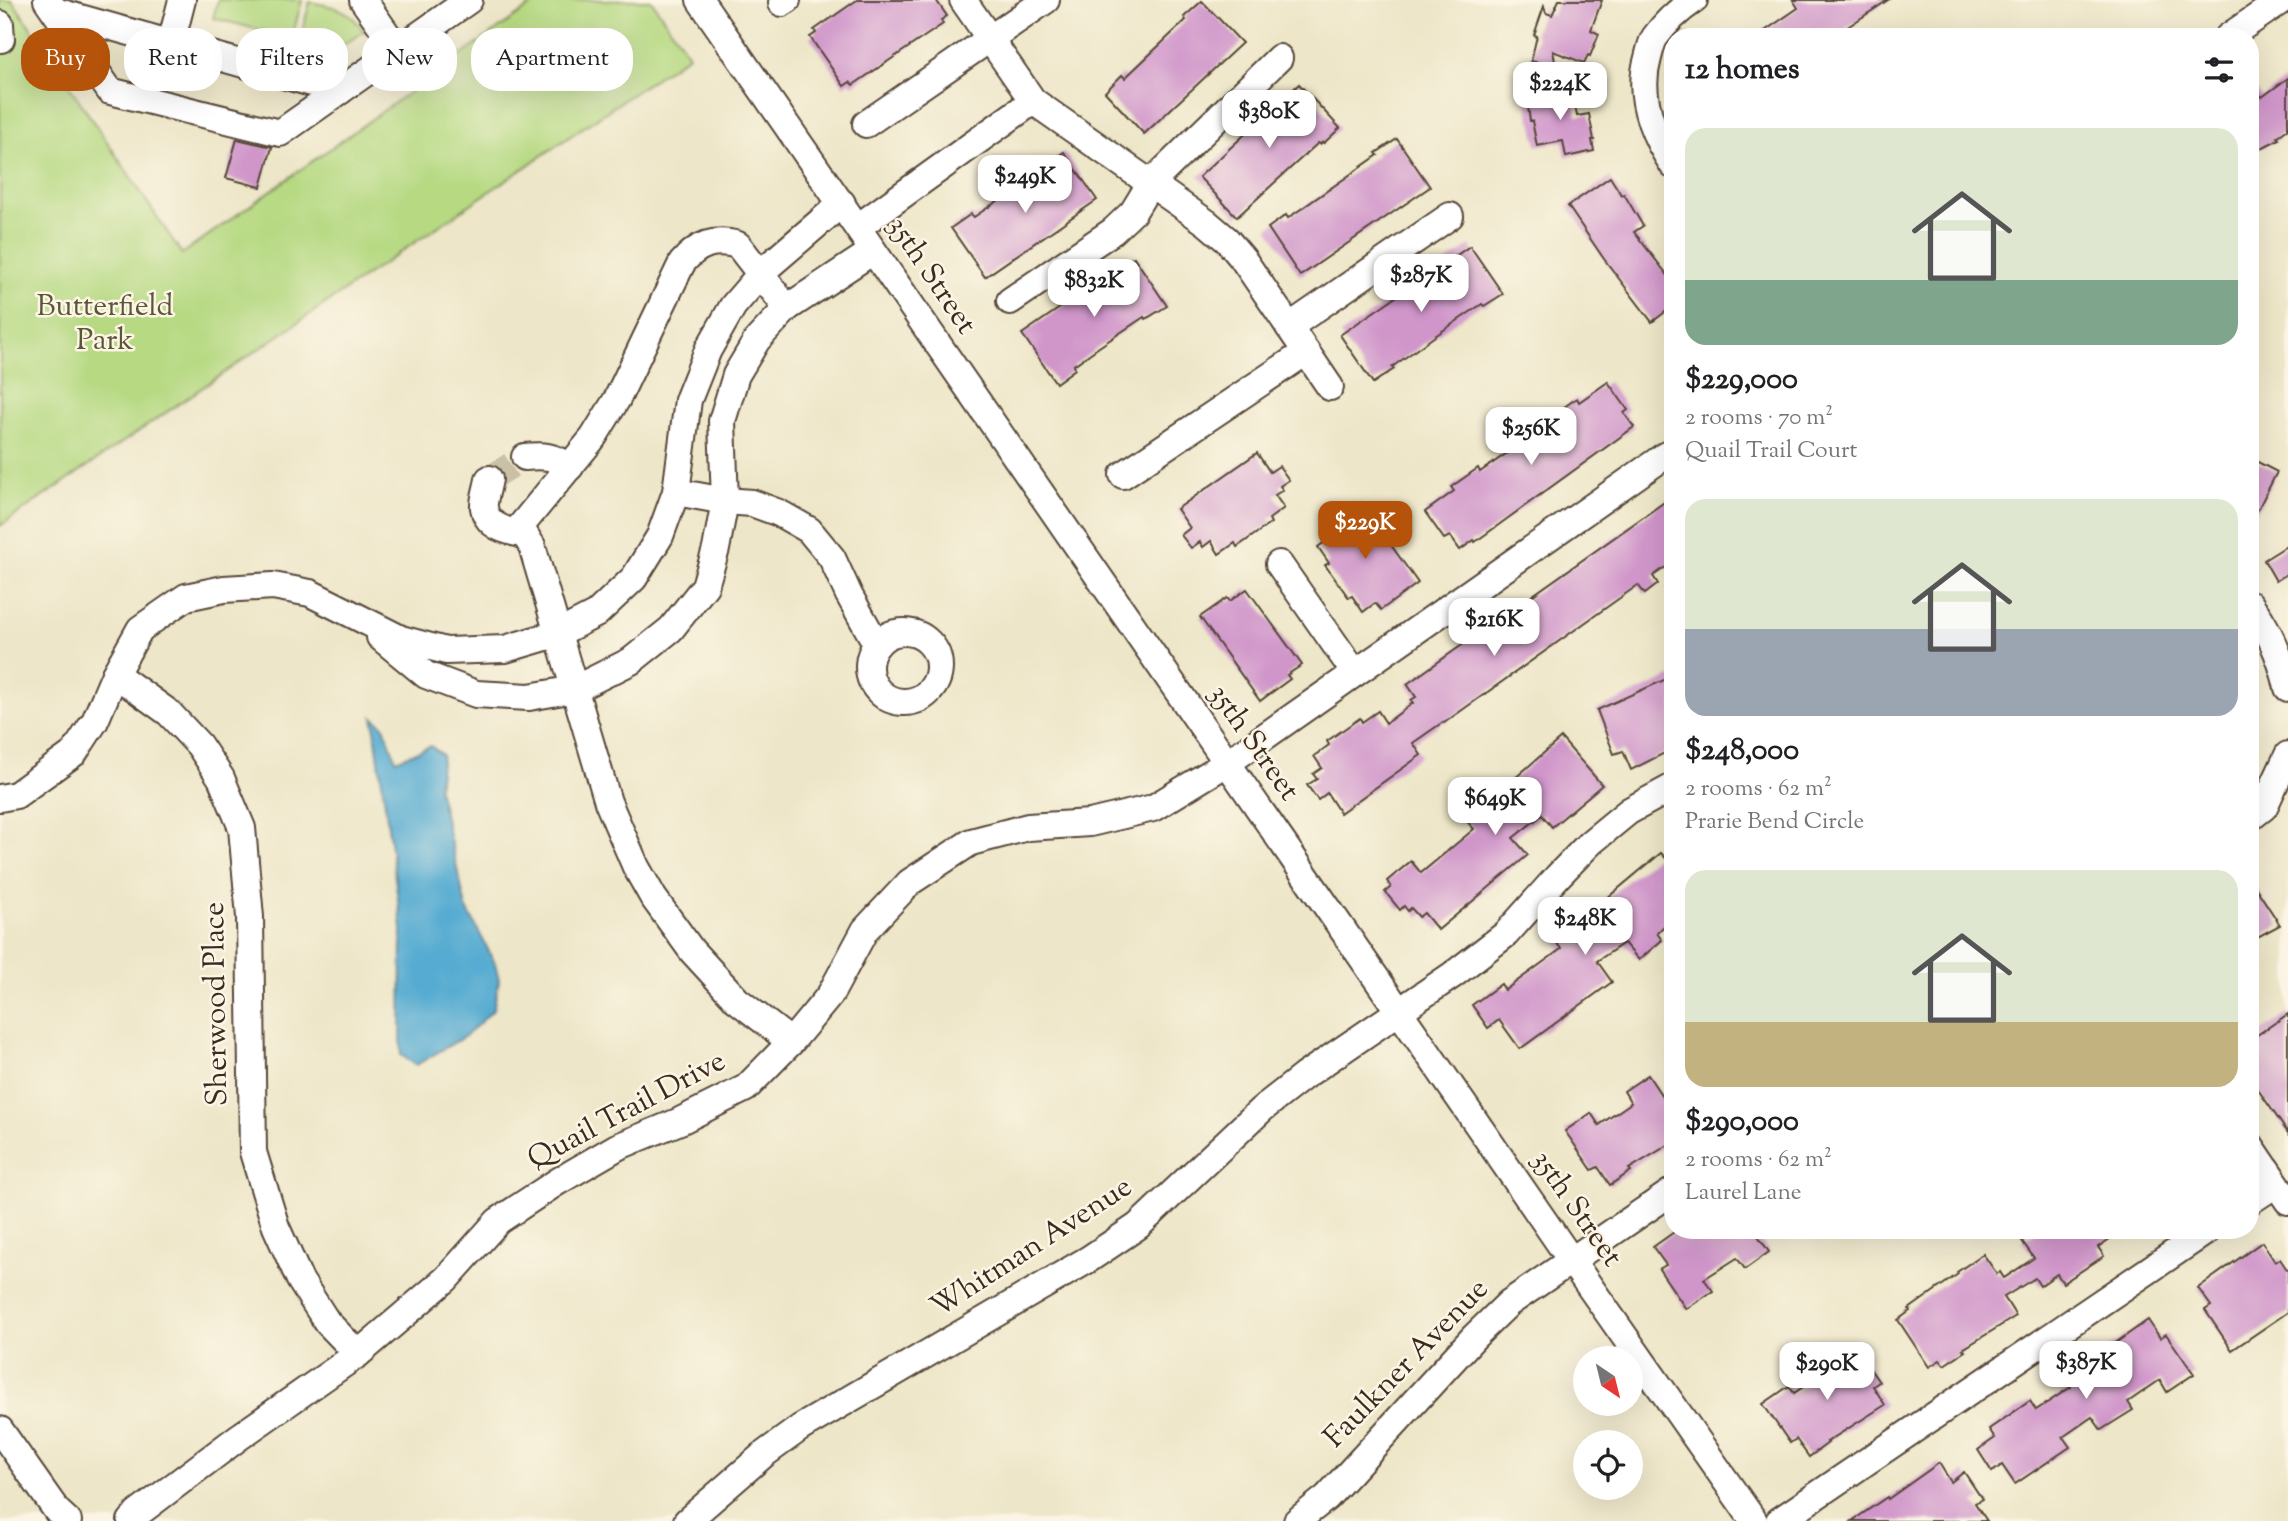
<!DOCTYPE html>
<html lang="en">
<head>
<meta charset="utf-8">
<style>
	body { margin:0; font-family:"Sorts Mill Goudy",serif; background:#f6f6f6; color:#202124; height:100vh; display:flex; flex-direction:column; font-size:26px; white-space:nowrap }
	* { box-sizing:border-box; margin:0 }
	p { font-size:23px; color:#757577 }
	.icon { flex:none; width:38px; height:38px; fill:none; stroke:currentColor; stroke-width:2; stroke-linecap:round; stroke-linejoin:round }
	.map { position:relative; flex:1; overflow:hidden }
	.details { position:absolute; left:1664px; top:28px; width:595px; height:1211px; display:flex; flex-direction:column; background:#fff; border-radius:28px; box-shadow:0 7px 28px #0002 }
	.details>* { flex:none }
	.guide { position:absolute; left:21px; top:28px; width:665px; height:63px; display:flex; gap:14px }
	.needle { width:46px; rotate:145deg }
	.buttons { position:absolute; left:1573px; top:1346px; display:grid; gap:14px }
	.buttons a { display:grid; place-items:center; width:70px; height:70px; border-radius:50%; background:#fff; box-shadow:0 7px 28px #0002; font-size:35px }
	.price { position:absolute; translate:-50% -60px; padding:0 16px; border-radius:14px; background:#fff; color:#222; font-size:23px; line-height:46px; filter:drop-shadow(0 2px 4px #0008) }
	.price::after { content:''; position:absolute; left:50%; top:42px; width:21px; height:16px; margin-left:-10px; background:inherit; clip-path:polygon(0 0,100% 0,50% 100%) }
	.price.active { background:#b45309; color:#fff }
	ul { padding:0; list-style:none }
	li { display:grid; align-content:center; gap:14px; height:371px; padding:0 21px }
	li span { display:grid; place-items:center; height:217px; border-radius:21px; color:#555 }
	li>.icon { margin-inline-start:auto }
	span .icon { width:126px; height:126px; fill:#fffc; stroke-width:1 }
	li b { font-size:30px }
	h2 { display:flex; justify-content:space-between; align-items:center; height:84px; padding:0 21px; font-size:30px }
	.tag { padding:0 24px; border-radius:28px; background:#fff; box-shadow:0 7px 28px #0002; font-size:24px; line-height:63px }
	.tag.active { background:#b45309; color:#fff }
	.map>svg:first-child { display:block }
	.green { fill:#b6d982; stroke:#788250; stroke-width:2 }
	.water { fill:#54abd1; stroke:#486a78; stroke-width:2 }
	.building { fill:#d096ca }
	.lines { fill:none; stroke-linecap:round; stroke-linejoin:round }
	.minor-tunnel { stroke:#c9c0a6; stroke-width:26; stroke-dasharray:26 13; stroke-linecap:butt }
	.minor-casing { stroke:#564638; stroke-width:30 }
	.minor { stroke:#fff; stroke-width:26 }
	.labels { text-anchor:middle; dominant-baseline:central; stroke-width:5; stroke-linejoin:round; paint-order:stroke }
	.street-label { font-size:30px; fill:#3b2a1e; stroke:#fcf5e5 }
	.park-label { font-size:30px; fill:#5a5637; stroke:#fcf5e5 }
</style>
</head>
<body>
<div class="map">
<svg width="2288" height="1521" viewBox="0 0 2288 1521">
	<rect width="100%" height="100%" fill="#fcf5e5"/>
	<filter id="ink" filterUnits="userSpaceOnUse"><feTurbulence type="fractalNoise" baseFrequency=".0143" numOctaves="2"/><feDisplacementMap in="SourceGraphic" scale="14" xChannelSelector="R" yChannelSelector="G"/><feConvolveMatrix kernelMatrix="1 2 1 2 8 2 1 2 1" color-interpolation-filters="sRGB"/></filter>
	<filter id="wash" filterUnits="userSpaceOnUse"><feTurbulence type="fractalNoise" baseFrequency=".00686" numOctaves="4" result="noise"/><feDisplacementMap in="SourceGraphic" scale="28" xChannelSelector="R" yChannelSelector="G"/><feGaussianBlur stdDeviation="1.57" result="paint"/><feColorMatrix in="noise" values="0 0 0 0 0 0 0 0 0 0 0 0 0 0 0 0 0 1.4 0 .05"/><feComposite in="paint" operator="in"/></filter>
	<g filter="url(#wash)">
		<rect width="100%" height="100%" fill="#ede6c8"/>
		<g class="green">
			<path d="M 0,0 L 12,0 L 182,254 L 539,0 L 651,0 L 689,55 L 0,526 Z"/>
			<path d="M 218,0 L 302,0 L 292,38 L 213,18 Z"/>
			<path d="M 310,2 C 337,8 347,7 364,31 L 320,61 L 296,54 Z"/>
		</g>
		<path class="water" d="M 373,717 L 384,726 L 396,760 L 431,746 L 442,755 L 438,788 L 466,907 L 495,963 L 499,980 L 493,1010 L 467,1035 L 416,1065 L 401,1055 L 402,928 Z"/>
		<g id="blocks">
			<g class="building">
				<path d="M 857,0 L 936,0 L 947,16 L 941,20 L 943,24 L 853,85 L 850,82 L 844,86 L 810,37 L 816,33 L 814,30 Z"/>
				<path d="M 1559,0 L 1602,0 L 1591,30 L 1599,34 L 1590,56 L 1588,55 L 1584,63 L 1553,51 L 1556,67 L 1531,61 L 1537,36 L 1534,35 L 1544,6 L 1546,13 L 1552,15 Z"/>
				<path d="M 1793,0 L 1888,0 L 1846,28 L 1847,30 L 1838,37 L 1756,37 L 1798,8 Z"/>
				<path d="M 1202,1 L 1242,43 L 1144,134 L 1105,92 L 1122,75 L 1125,78 L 1186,20 L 1184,17 Z"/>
				<path d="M 2288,78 L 2288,129 L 2277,137 L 2279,139 L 2250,154 L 2250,80 L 2262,97 Z"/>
				<path d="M 1299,84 L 1340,128 L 1324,143 L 1323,142 L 1320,144 L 1318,143 L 1237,217 L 1199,177 Z"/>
				<path d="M 1560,87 L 1562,97 L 1573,95 L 1577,116 L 1589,114 L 1594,140 L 1592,140 L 1594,151 L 1566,157 L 1563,141 L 1537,146 L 1532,121 L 1530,121 L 1526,93 Z"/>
				<path d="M 237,139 L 272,147 L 261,187 L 226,178 Z"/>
				<path d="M 1397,139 L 1430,187 L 1300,276 L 1268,228 L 1286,215 L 1288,218 L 1378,155 L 1376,153 Z"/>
				<path d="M 1064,152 L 1097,200 L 985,277 L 951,228 L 971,214 L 974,217 L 999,200 L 1046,168 L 1046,165 Z"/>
				<path d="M 1610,177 L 1622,196 L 1624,194 L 1643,226 L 1634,232 L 1673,282 L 1673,306 L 1652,322 L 1604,259 L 1568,206 Z"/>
				<path d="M 1470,246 L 1503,294 L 1484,306 L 1482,304 L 1435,336 L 1392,367 L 1394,369 L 1373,383 L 1340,335 Z"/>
				<path d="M 1134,257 L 1167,306 L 1149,317 L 1145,319 L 1144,317 L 1099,347 L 1074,365 L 1075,369 L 1056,383 L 1022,334 Z"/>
				<path d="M 1608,382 L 1628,410 L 1624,413 L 1634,427 L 1475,542 L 1474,540 L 1460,550 L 1450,536 L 1444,539 L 1425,512 L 1454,491 L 1451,487 L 1478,468 L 1480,472 L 1553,421 L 1550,417 L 1577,398 L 1579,402 Z"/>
				<path d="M 1257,453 L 1270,472 L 1279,466 L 1289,480 L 1280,486 L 1283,490 L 1275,495 L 1284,508 L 1269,519 L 1271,523 L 1237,547 L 1235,543 L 1219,554 L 1211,541 L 1203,547 L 1200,542 L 1191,548 L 1181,535 L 1190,528 L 1177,509 Z"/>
				<path d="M 2250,458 L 2277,472 L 2250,525 Z"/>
				<path d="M 1673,496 L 1673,562 L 1653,576 L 1658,584 L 1645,594 L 1638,585 L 1444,723 L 1443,722 L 1413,743 L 1421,755 L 1340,813 L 1327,793 L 1318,800 L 1307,785 L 1317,779 L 1313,774 L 1322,768 L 1314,756 L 1329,745 L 1327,741 L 1360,718 L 1362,722 L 1378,711 L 1386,723 L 1413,703 L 1411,700 L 1416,697 L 1407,684 Z"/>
				<path d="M 1361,503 L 1418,583 L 1381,610 L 1375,603 L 1363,612 L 1352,596 L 1349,598 L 1325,565 L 1329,563 L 1318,547 L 1330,538 L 1324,530 Z"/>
				<path d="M 2288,545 L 2288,573 L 2276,581 L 2264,560 Z"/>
				<path d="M 1247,589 L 1302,665 L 1287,675 L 1290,679 L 1260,701 L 1200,617 L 1227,598 L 1230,601 Z"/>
				<path d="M 1673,676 L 1673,749 L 1631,770 L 1623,751 L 1614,754 L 1597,710 Z"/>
				<path d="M 1561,738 L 1602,785 L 1552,827 L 1542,815 L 1513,838 L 1528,855 L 1438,930 L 1424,913 L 1419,917 L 1411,908 L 1408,911 L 1404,906 L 1400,910 L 1385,892 L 1391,887 L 1387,881 L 1411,861 L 1421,873 L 1474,829 L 1463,817 L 1487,797 L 1490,800 Z"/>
				<path d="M 1661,853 L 1673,866 L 1673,917 L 1657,933 L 1662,940 L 1639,960 L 1624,943 L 1597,961 L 1612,982 L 1520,1049 L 1499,1020 L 1488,1028 L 1472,1005 L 1501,984 L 1505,990 L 1561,949 L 1556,942 L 1603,908 L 1600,904 Z"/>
				<path d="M 2250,879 L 2280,925 L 2250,941 Z"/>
				<path d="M 2288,1014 L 2288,1133 L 2250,1078 L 2250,1040 Z"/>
				<path d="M 1648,1075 L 1662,1096 L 1666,1093 L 1673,1104 L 1673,1142 L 1629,1169 L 1631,1171 L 1610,1185 L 1598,1167 L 1592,1170 L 1565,1131 L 1591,1113 L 1599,1125 L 1631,1103 L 1624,1091 Z"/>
				<path d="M 1677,1230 L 1754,1230 L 1769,1252 L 1745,1269 L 1737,1258 L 1704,1279 L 1713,1291 L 1686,1309 L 1659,1269 L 1666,1265 L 1653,1247 Z"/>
				<path d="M 2039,1230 L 2123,1230 L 2098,1247 L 2104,1256 L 2063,1283 L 2057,1274 L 2040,1286 L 2035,1278 L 2004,1297 L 2016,1316 L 1963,1349 L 1965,1351 L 1944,1365 L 1940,1360 L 1929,1367 L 1898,1320 L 1910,1311 L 1909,1309 L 1958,1274 L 1957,1272 L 1983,1254 L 1997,1274 L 2000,1272 L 2004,1278 L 2034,1258 L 2022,1241 Z"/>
				<path d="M 2262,1242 L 2275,1262 L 2280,1259 L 2288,1271 L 2288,1312 L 2232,1350 L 2205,1310 L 2211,1306 L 2198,1288 Z"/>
				<path d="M 2148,1320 L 2160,1338 L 2166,1334 L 2194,1374 L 2167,1392 L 2160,1380 L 2128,1402 L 2133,1410 L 2101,1430 L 2092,1417 L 2063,1437 L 2070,1447 L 2015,1484 L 2002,1465 L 1992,1472 L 1978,1450 L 1995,1438 L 1989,1429 L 2030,1401 L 2036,1410 L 2071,1387 L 2067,1381 L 2078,1374 L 2074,1369 L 2096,1354 L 2097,1356 Z"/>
				<path d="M 1852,1343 L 1879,1382 L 1873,1386 L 1885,1405 L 1827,1442 L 1828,1443 L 1809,1457 L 1796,1439 L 1790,1443 L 1763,1404 L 1789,1386 L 1794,1393 L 1822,1374 L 1831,1368 L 1826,1361 Z"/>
				<path d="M 1939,1463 L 1951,1482 L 1964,1472 L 1982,1499 L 1975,1503 L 1987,1521 L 1852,1521 L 1887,1497 L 1888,1499 Z"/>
			</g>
		</g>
	</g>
	<g filter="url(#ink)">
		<use href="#blocks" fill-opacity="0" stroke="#564638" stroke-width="2"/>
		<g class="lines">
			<path class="minor-tunnel" d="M 489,479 L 525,457"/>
			<defs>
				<g id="minor">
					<path d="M 47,0 L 110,91 L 280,133 L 469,0"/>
					<path d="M 363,0 L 398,50"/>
					<path d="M 700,0 L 1571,1260 L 1754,1521"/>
					<path d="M 963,0 L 1033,101 L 1207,223 L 1227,240 L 1243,259 L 1330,387"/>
					<path d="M 782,3 L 787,0"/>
					<path d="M 55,11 L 340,91"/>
					<path d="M 0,24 L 1,39"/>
					<path d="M 2228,37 L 2282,0"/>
					<path d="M 171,43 L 182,0"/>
					<path d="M 866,124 L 1046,0"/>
					<path d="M 1673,165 C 1652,133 1637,95 1648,58 C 1650,51 1651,43 1655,37 C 1666,22 1679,10 1694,0"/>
					<path d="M 858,227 L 1033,101"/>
					<path d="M 1010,301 L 1113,231 L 1133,212 L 1150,184 L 1279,58"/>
					<path d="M 787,308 L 738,245 C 714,238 698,244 682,263 L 617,399 L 593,438 L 520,527 L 532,546 L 608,802 L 636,867 L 653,897 L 692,951 L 737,1000 L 791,1042"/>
					<path d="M 1289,327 L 1450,216"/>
					<path d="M 525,457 C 544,455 554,456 570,467"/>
					<path d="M 1123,475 L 1306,352"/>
					<path d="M 489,479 C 488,487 483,500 484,508 C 487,527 508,532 524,534"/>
					<path d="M 676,492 L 725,501 L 752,503 L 779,513 L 809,530 L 832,558 L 849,595 L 877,645"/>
					<path d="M 1279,564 L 1355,673"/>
					<path d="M 2250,604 C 2269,629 2281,657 2288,688"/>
					<circle cx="904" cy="667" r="35"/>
					<path d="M 380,637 L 426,675 L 476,694 L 529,697 L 575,689 L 631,661 L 671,629 L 705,586 L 716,549 L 725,501 L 722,421 L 736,375 L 757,340 L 787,308 L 873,251"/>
					<path d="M 115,674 L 169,713 L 199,745 L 221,778 L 242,828 L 250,917 L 253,1152 L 276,1227 L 300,1280 L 327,1322 L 358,1354"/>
					<path d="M 0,798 L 16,795 L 74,753 L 95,721 L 115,674 L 140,629 L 186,597 L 224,589 L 273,586 L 310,593 L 401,639 L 446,651 L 505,649 L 559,633 L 596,614 L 634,578 L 660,536 L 676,492 L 688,400 L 708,350 L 733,306 L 764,270 L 842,203"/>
					<path d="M 2250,818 L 2264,807 L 2288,755"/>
					<path d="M 2250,1145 L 2288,1201"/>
					<path d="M 2250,1201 L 2276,1184"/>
					<path d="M 0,1430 L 57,1511 L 68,1521"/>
					<path d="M 131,1521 L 137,1514 L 239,1437 L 358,1354 L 446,1279 L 498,1221 L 557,1182 L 617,1147 L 680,1121 L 746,1088 L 791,1042 L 830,995 L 865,930 L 910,882 L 971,842 L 1028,827 L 1090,823 L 1153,808 L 1227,763 L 1666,455"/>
					<path d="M 687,1521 L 763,1455 L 800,1428 L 1089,1259 L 1138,1226 L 1262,1109 L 1304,1076 L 1454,974 L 1506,934 L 1558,876 L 1590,843 L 1629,811 L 1673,787"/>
					<path d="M 1297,1521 L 1327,1497 L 1474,1337 L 1509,1303 L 1673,1191"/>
					<path d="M 1779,1521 L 2208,1230"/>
				</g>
			</defs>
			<use href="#minor" class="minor-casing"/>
			<use href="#minor" class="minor"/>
		</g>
	</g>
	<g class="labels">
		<g class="street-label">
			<text transform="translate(931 276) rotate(56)">35th Street</text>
			<text transform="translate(1253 743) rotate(55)">35th Street</text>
			<text transform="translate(217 1004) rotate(-91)">Sherwood Place</text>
			<text transform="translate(627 1111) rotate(-28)">Quail Trail Drive</text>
			<text transform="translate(1576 1209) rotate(55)">35th Street</text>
			<text transform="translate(1032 1248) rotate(-33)">Whitman Avenue</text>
			<text transform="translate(1407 1364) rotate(-46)">Faulkner Avenue</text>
		</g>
		<g class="park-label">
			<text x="105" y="307">Butterfield<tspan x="105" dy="34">Park</tspan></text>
		</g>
	</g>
</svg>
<div class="buttons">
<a><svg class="needle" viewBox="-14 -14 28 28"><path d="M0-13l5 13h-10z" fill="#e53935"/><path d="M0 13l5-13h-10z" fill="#757577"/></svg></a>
<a><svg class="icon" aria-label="locate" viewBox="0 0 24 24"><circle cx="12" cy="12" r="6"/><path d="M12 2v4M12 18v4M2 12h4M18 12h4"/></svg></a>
</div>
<b class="price" style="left:1560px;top:122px">$224K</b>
<b class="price" style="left:1269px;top:150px">$380K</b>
<b class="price" style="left:1025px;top:215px">$249K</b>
<b class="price" style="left:1421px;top:314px">$287K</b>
<b class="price" style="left:1094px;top:319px">$832K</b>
<b class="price" style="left:1531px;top:467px">$256K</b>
<b class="price active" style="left:1365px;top:561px">$229K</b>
<b class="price" style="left:1494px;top:658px">$216K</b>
<b class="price" style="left:1495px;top:837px">$649K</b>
<b class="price" style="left:1585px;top:957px">$248K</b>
<b class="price" style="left:2086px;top:1401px">$387K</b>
<b class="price" style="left:1827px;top:1402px">$290K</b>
<div class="guide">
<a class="tag active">Buy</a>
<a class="tag">Rent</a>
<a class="tag">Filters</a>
<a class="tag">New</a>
<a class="tag">Apartment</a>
</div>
<section class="details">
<h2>12 homes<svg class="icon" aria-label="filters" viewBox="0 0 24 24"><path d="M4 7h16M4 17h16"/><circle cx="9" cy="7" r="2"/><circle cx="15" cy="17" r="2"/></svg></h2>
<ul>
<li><span style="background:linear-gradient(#dfe7d0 70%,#7fa58c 0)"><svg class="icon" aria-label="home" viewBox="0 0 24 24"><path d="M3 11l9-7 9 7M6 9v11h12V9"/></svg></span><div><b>$229,000</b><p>2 rooms · 70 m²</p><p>Quail Trail Court</p></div></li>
<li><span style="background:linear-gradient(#dfe7d0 60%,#9aa5b1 0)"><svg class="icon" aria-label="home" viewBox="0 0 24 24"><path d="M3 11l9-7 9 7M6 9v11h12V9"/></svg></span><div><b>$248,000</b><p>2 rooms · 62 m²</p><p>Prarie Bend Circle</p></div></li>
<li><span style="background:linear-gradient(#dfe7d0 70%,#c2b280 0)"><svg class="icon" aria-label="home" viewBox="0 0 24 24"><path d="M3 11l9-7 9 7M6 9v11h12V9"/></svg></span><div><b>$290,000</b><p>2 rooms · 62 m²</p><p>Laurel Lane</p></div></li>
</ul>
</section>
</div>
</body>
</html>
